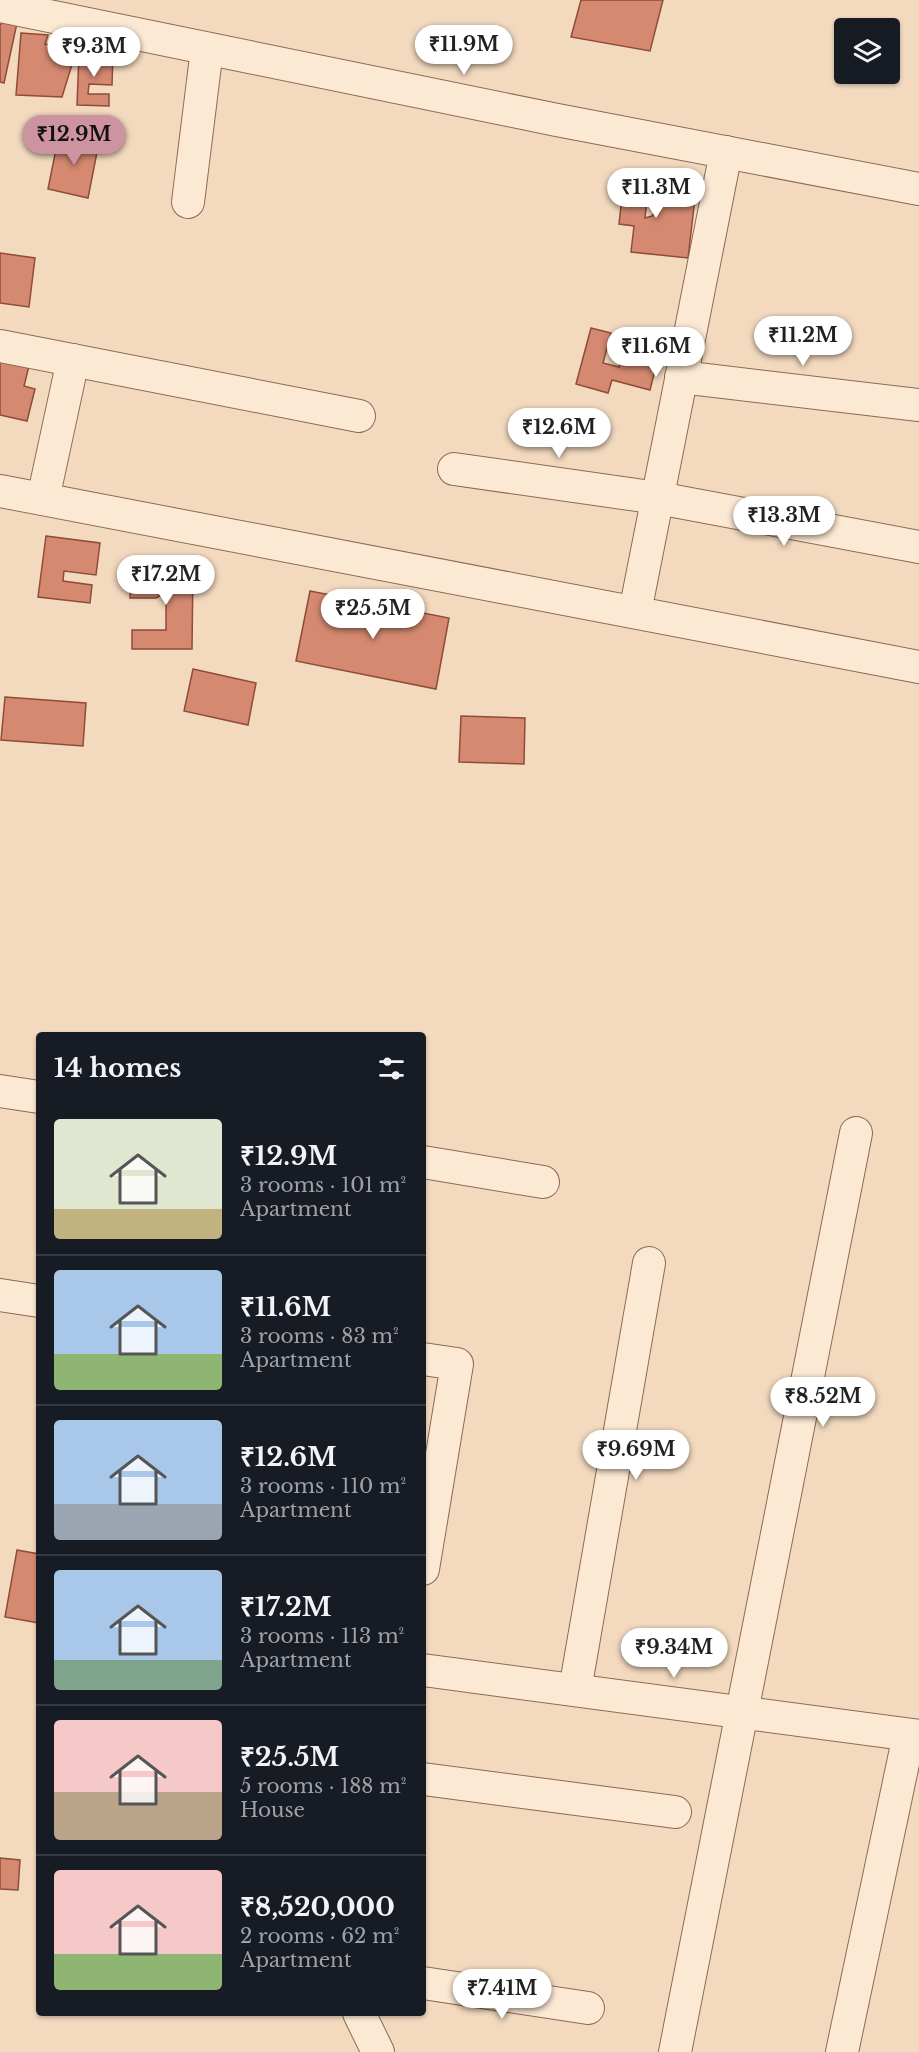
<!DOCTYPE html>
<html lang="en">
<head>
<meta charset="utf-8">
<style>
	body { margin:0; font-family:"Libre Baskerville",serif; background:#242831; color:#f1f3f6; height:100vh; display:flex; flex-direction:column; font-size:22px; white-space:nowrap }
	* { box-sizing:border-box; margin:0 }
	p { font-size:20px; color:#9ea1a6 }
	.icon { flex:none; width:33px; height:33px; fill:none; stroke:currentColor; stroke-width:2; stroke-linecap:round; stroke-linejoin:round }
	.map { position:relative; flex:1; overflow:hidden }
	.sheet { position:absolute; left:36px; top:1032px; width:390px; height:984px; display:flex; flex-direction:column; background:#171b24; border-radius:6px; box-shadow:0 2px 4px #0004 }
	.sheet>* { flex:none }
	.tools { position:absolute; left:834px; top:18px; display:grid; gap:12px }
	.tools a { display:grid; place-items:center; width:66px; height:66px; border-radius:6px; background:#171b24; box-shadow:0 2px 4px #0004; font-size:30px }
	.price { position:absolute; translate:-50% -51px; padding:0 14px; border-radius:21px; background:#fff; color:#222; font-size:20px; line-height:39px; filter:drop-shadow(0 2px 3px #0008) }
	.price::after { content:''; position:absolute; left:50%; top:36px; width:18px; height:14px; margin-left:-9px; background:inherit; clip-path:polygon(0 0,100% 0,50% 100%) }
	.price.on { background:#ce93a0; color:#111 }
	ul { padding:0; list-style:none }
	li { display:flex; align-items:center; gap:18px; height:150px; padding:0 18px }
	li+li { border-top:2px solid #363941 }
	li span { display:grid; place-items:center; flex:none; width:168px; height:120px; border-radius:6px; color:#555 }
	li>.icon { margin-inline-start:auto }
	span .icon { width:72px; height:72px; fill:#fffc; stroke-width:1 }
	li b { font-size:26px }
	h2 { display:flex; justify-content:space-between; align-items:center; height:72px; padding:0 18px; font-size:26px }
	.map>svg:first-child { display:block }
	.building { fill:#d58971; stroke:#8f4c38; stroke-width:1.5 }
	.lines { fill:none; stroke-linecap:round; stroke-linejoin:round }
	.street-casing { stroke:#8e6955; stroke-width:34 }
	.street { stroke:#fce9d3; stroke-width:32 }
</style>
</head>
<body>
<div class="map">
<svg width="919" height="2052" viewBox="0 0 919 2052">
	<rect width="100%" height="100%" fill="#f3dabf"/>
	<g class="building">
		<path d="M 581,0 L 663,0 L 650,51 L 571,37 Z"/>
		<path d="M 5,20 L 17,23 L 4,83 L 0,82 L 0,25 Z"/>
		<path d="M 21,33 L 48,35 L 45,44 L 63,46 L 73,61 L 62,97 L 16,95 Z"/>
		<path d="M 79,54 L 113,55 L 112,85 L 89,84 L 88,94 L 109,94 L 109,106 L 77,105 Z"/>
		<path d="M 59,134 L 99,142 L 88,198 L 48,189 Z"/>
		<path d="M 625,169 L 650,172 L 645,218 L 652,216 L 666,195 L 695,198 L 688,258 L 631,252 L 634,226 L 619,224 Z"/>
		<path d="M 0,253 L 35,258 L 29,307 L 0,303 Z"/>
		<path d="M 591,328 L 611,333 L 603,363 L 619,367 L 627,337 L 661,346 L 650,390 L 612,380 L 608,393 L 576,384 Z"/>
		<path d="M 0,359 L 29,366 L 24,386 L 35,389 L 27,421 L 0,415 Z"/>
		<path d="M 46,536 L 100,543 L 96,575 L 64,571 L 63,581 L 92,585 L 90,603 L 38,597 Z"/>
		<path d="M 131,567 L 193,568 L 192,649 L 132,649 L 132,630 L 166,630 L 166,593 L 156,598 L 130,598 Z"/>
		<path d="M 310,591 L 449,618 L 436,689 L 296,661 Z"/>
		<path d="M 193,669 L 256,683 L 248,725 L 184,711 Z"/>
		<path d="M 5,697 L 86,703 L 83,746 L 1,740 Z"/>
		<path d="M 461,716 L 525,718 L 524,764 L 459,762 Z"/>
		<path d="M 17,1550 L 39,1554 L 39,1623 L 5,1617 Z"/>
		<path d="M 0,1858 L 20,1860 L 18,1890 L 0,1889 Z"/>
	</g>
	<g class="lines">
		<defs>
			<g id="street">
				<path d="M 0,6 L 557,120 L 919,189"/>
				<path d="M 188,202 L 207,49"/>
				<path d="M 0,346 L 359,416"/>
				<path d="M 681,377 L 919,405"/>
				<path d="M 454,469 L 658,498 L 919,547"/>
				<path d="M 0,491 L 919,667"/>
				<path d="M 43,499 L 73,360"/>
				<path d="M 635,612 L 726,152"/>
				<path d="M 0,1091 L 39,1097"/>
				<path d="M 423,1162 L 543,1182"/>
				<path d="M 0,1295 L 39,1301"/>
				<path d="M 423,1359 L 457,1364 L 423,1569"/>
				<path d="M 423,1670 L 919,1736"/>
				<path d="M 575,1690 L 649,1263"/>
				<path d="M 423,1779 L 675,1812"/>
				<path d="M 423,1983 L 588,2008"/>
				<path d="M 359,2013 L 378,2052"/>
				<path d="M 675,2052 L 856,1133"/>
				<path d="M 842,2052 L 909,1735"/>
			</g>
		</defs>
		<use href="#street" class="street-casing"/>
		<use href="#street" class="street"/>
	</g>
</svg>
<div class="tools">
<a><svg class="icon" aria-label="layers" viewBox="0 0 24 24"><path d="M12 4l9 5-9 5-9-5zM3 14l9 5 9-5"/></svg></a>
</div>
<b class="price" style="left:464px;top:76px">₹11.9M</b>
<b class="price" style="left:94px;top:78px">₹9.3M</b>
<b class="price on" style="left:74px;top:166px">₹12.9M</b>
<b class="price" style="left:656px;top:219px">₹11.3M</b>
<b class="price" style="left:803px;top:367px">₹11.2M</b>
<b class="price" style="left:656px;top:378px">₹11.6M</b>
<b class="price" style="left:559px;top:459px">₹12.6M</b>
<b class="price" style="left:784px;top:547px">₹13.3M</b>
<b class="price" style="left:166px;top:606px">₹17.2M</b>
<b class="price" style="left:373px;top:640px">₹25.5M</b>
<b class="price" style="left:823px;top:1428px">₹8.52M</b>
<b class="price" style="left:636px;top:1481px">₹9.69M</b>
<b class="price" style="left:674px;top:1679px">₹9.34M</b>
<b class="price" style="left:502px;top:2020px">₹7.41M</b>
<section class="sheet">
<h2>14 homes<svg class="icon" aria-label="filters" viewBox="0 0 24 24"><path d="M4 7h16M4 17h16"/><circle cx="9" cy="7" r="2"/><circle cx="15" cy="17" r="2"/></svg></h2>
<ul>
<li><span style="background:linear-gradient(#dfe7d0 75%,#c2b280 0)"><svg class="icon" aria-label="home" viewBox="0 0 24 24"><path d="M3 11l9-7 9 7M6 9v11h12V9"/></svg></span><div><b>₹12.9M</b><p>3 rooms · 101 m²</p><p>Apartment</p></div></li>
<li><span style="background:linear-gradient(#a9c7e8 70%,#8fb573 0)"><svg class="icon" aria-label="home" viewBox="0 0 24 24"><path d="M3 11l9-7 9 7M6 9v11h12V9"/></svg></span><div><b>₹11.6M</b><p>3 rooms · 83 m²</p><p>Apartment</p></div></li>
<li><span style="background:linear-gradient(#a9c7e8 70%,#9aa5b1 0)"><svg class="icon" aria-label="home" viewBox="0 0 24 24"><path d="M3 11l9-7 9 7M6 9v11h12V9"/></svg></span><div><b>₹12.6M</b><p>3 rooms · 110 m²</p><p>Apartment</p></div></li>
<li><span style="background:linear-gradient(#a9c7e8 75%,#7fa58c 0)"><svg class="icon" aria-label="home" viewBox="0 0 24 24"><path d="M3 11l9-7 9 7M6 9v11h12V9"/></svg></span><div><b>₹17.2M</b><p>3 rooms · 113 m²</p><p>Apartment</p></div></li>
<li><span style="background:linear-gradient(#f6c9c9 60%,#b9a48a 0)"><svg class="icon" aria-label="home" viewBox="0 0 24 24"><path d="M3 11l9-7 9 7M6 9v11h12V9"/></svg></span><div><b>₹25.5M</b><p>5 rooms · 188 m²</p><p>House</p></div></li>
<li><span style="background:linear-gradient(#f6c9c9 70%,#8fb573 0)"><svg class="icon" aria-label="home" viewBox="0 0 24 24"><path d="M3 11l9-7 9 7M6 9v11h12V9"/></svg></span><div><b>₹8,520,000</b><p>2 rooms · 62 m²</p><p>Apartment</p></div></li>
</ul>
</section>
</div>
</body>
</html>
